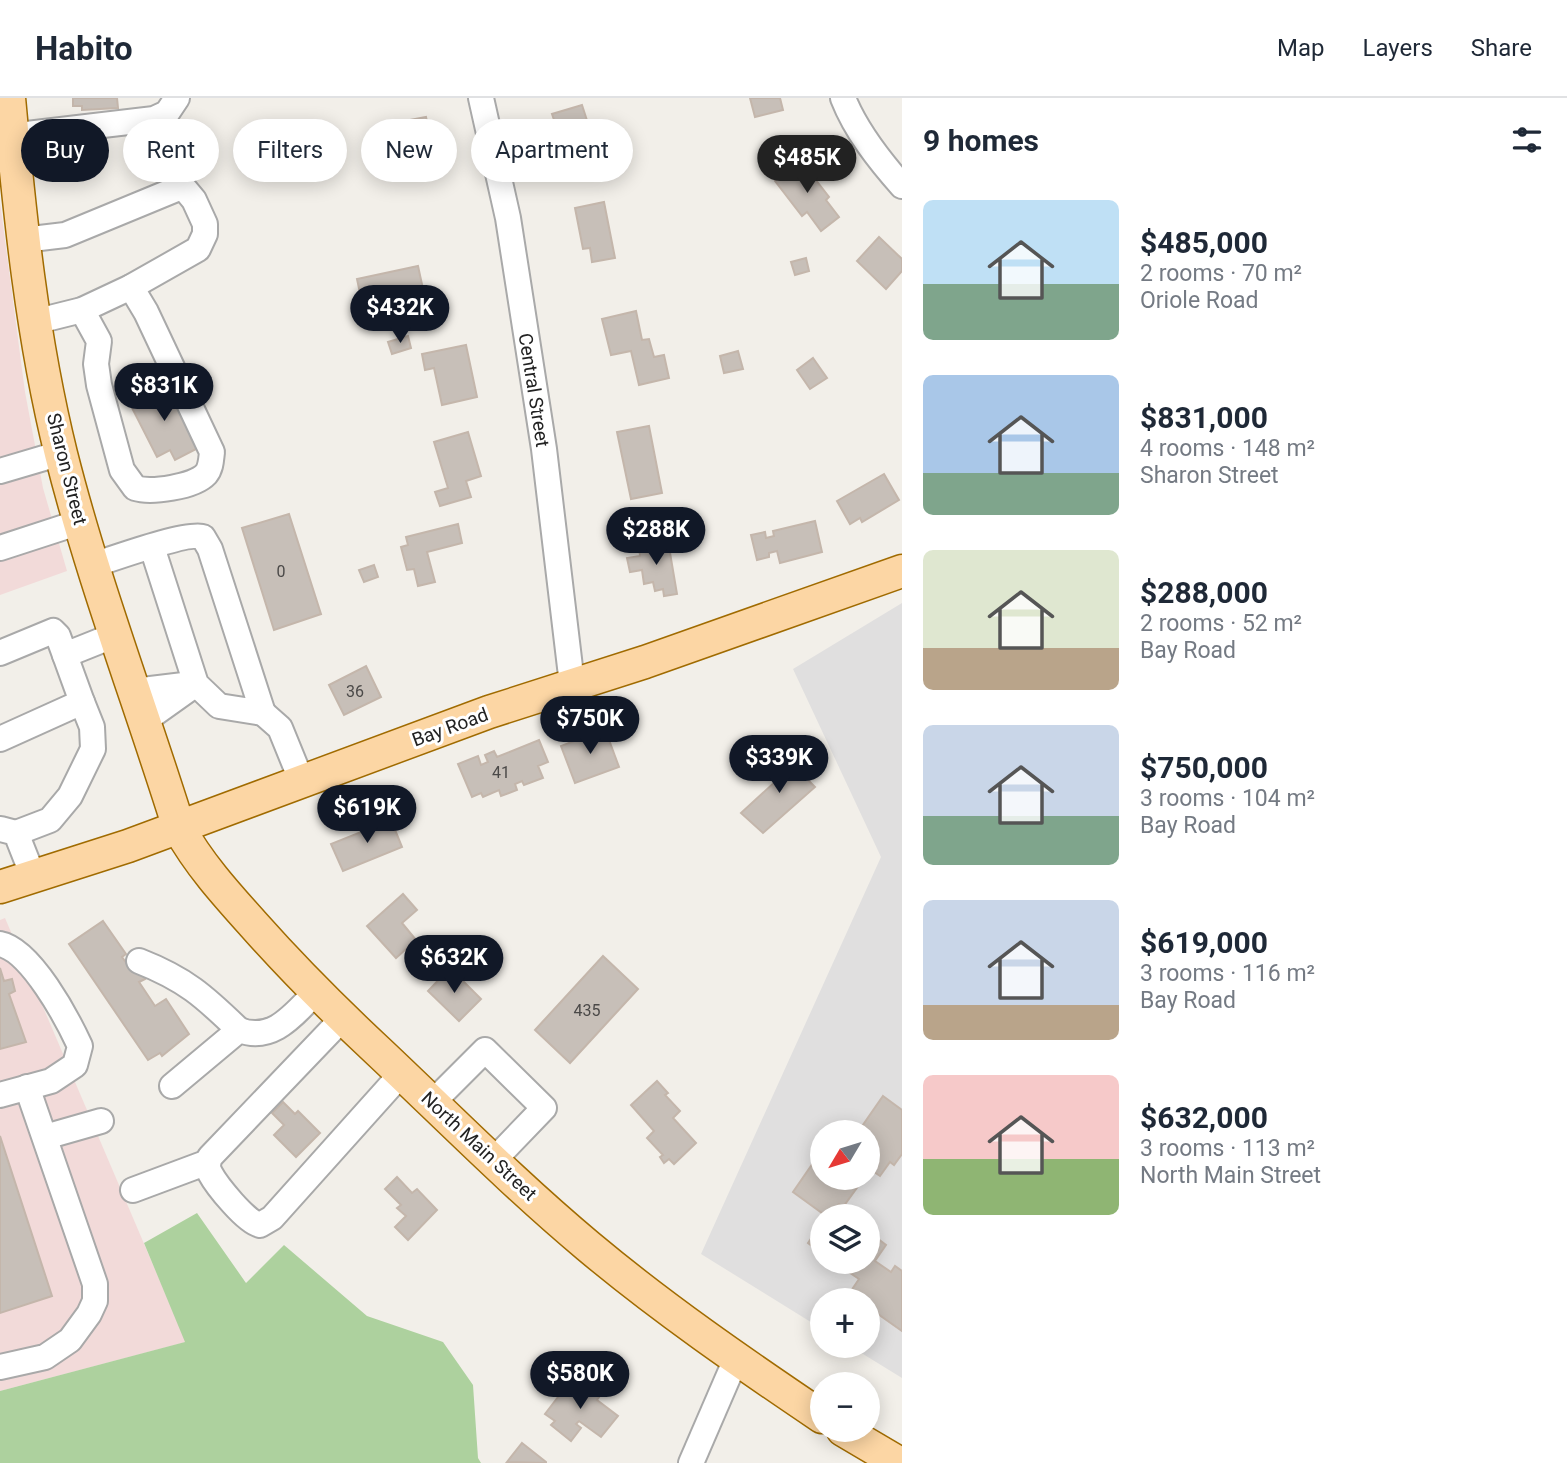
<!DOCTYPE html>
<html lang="en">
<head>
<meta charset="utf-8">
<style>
	body { margin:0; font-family:Roboto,sans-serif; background:#f2f2f3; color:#1f2937; height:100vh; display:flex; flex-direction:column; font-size:26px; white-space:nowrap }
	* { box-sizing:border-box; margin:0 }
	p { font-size:23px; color:#747a83 }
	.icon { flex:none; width:38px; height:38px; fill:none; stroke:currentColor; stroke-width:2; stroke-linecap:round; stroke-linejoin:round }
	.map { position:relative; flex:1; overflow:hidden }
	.side { display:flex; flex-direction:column; background:#fff; width:665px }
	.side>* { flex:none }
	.guide { position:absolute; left:21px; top:21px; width:665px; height:63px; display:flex; gap:14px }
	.needle { width:46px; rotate:232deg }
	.tools { position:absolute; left:810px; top:1022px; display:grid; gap:14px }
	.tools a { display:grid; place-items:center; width:70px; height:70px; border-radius:50%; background:#fff; box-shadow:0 4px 18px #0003; font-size:35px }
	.price { position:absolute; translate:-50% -60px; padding:0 16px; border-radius:24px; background:#111827; color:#fff; font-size:23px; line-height:46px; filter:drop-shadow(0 2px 4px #0008) }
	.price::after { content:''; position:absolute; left:50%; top:42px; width:21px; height:16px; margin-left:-10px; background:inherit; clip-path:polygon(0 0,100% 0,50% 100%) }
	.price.on { background:#222; color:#fff }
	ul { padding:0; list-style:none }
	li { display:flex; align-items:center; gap:21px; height:175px; padding:0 21px }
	li span { display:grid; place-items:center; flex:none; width:196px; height:140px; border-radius:10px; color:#555 }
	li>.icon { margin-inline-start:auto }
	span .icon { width:84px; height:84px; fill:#fffc; stroke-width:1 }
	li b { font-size:30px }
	h2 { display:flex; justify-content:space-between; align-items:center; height:84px; padding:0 21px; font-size:30px }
	.pill { padding:0 24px; border-radius:32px; background:#fff; box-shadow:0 4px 18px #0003; font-size:24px; line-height:63px }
	.pill.on { background:#111827; color:#fff }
	header { display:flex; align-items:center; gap:42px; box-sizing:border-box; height:98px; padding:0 35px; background:#fff; border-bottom:2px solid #e0e1e3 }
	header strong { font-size:33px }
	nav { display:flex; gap:38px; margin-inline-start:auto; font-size:24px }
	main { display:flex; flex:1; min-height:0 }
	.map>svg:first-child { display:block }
	.residential { fill:#e0dfdf; fill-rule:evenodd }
	.commercial { fill:#f2dad9 }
	.forest { fill:#add19e }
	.building { fill:#c7bfb8; stroke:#c4b6ab; stroke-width:2 }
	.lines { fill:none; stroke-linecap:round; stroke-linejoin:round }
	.minor-casing { stroke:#a9a9a9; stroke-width:28 }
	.major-casing { stroke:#a06b00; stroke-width:35 }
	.minor { stroke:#fff; stroke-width:24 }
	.major { stroke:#fcd6a4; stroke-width:32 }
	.labels { text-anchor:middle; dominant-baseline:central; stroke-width:6; stroke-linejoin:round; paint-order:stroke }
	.number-label { font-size:16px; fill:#4b4948 }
	.street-label { font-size:19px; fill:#222; stroke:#fff }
</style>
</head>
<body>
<header>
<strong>Habito</strong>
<nav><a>Map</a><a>Layers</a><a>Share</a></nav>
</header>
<main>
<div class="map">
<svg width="902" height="1365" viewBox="0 0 902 1365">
	<rect width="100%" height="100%" fill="#f2efe9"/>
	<path class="residential" d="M 902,505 L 902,1280 L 850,1248 L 868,1248 L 868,1202 L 822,1202 L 822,1231 L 701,1156 L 881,759 L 793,571 ZM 822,1034 L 868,1034 L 868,1080 L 822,1080 ZM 822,1118 L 868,1118 L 868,1164 L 822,1164 Z"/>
	<g class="commercial">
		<path d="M 0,104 L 25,294 L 43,390 L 67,473 L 0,497 Z"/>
		<path d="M 5,820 L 186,1244 L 0,1293 L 0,822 Z"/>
	</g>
	<path class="forest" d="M 197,1115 L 246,1185 L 284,1147 L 367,1218 L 443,1244 L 473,1287 L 478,1360 L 481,1365 L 0,1365 L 0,1293 L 185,1244 L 144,1145 Z"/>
	<g class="building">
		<path d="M 73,0 L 117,0 L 118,10 L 82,12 L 82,8 L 73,8 Z"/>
		<path d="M 750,0 L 780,0 L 783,12 L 755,19 Z"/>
		<path d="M 582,7 L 593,41 L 564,51 L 552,16 Z"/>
		<path d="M 426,19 L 436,68 L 405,75 L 394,25 Z"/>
		<path d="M 613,26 L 621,58 L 598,64 L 592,42 L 599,40 L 597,30 Z"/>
		<path d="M 801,63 L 829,99 L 826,102 L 839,119 L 821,133 L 807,114 L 802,118 L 775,83 Z"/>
		<path d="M 604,104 L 615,160 L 592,164 L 590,150 L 583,151 L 575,110 Z"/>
		<path d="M 879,139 L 902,161 L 902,173 L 886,191 L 857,163 Z"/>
		<path d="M 806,160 L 809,173 L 795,177 L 791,164 Z"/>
		<path d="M 418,168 L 423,191 L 412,193 L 414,204 L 364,214 L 357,181 Z"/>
		<path d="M 636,213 L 642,242 L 649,241 L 654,259 L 664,257 L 669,280 L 639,287 L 631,253 L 611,257 L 602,221 Z"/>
		<path d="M 408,238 L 411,250 L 392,256 L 388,244 Z"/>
		<path d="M 466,247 L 477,299 L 442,307 L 434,270 L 425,272 L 422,256 Z"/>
		<path d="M 738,253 L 743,271 L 724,275 L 720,258 Z"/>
		<path d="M 813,260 L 827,280 L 810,291 L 797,272 Z"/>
		<path d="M 169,285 L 198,350 L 175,362 L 170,352 L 157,359 L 130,306 Z"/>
		<path d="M 649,328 L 662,395 L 631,401 L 617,334 Z"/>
		<path d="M 468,334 L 481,378 L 466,383 L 471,399 L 440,408 L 435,394 L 448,390 L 434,344 Z"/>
		<path d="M 884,376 L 899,402 L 862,424 L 860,420 L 850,426 L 837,403 Z"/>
		<path d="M 289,416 L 321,516 L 274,532 L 242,430 Z"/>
		<path d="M 815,423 L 822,454 L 780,465 L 777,453 L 769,455 L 769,459 L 757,462 L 751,437 L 765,434 L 766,440 L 774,438 L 773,433 Z"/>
		<path d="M 458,426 L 462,445 L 427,454 L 435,484 L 418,488 L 414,471 L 407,472 L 401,449 L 408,447 L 406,439 Z"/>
		<path d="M 668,443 L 677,496 L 664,498 L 663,491 L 655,493 L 653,484 L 644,486 L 642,472 L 630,474 L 627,460 L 640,458 L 639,448 Z"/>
		<path d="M 374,467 L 378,479 L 364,484 L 359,472 Z"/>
		<path d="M 366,568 L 381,599 L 344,617 L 329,587 Z"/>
		<path d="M 605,631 L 619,669 L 575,685 L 561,648 Z"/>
		<path d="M 539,642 L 548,664 L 538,668 L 543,680 L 524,687 L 522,683 L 515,686 L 517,692 L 501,698 L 499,692 L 483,699 L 481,695 L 472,699 L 458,666 L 478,658 L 481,667 L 488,664 L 485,657 L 494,653 L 497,659 Z"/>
		<path d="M 795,657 L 805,668 L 799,673 L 815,689 L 763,735 L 741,715 L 777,682 L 770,675 L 779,666 L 783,670 Z"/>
		<path d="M 391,722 L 402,749 L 343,773 L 331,746 Z"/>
		<path d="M 403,796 L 417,812 L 402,825 L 416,842 L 396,860 L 367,828 Z"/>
		<path d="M 103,823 L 126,856 L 122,859 L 130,870 L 135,866 L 145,881 L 139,884 L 155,908 L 166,901 L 189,936 L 162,958 L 160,955 L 148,962 L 69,846 Z"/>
		<path d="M 603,858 L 638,891 L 570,965 L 535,932 Z"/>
		<path d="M 0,870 L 4,883 L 12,881 L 15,893 L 9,896 L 26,944 L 0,951 Z"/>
		<path d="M 450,870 L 481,901 L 459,923 L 428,893 Z"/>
		<path d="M 657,983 L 668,995 L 665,997 L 680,1013 L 673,1020 L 696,1045 L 674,1066 L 669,1061 L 664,1065 L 660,1059 L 663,1057 L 647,1040 L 654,1033 L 631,1007 Z"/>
		<path d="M 883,998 L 902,1012 L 902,1056 L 894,1067 L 890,1064 L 880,1078 L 868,1070 L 868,1034 L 858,1034 Z"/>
		<path d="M 283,1004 L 295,1016 L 298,1013 L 320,1035 L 296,1059 L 274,1037 L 284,1027 L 272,1015 Z"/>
		<path d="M 0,1038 L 52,1198 L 0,1215 Z"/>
		<path d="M 822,1052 L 822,1080 L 856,1080 L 853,1083 L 859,1087 L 843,1109 L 839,1106 L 834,1112 L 843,1118 L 826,1118 L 793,1094 Z"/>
		<path d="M 397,1079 L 412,1095 L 417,1091 L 437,1112 L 408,1142 L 395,1129 L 406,1118 L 397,1110 L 401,1107 L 385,1091 Z"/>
		<path d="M 822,1124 L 822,1156 L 808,1145 Z"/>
		<path d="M 868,1126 L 876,1132 L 873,1137 L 886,1147 L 875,1163 L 891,1174 L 895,1168 L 902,1173 L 902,1233 L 868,1209 L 868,1202 L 858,1202 L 849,1196 L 859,1181 L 834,1164 L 868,1164 Z"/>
		<path d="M 571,1282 L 581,1289 L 586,1283 L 602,1295 L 597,1302 L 618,1318 L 601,1339 L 579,1323 L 576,1326 L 581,1330 L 571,1343 L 551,1327 L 555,1323 L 545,1316 Z"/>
		<path d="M 522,1345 L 546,1364 L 546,1365 L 507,1364 Z"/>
	</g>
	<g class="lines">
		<defs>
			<g id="minor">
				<path d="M 481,0 L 508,120 L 544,351 L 572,586"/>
				<path d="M 843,0 C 856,33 879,62 902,88"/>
				<path d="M 0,39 L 154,21 L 167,15 L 177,0"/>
				<path d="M 23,142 L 65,137 L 179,90 L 184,90 L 194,102 L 205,126 L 205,136 L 198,151 L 131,189 L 82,212 L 34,224"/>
				<path d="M 82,212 L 99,243 L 96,266 L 99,287 L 122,372 L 135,390 C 151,395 194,389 206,376 C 211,370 211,362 212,354 L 146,214 L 131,189"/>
				<path d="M 0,373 L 61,355"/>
				<path d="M 0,450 L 80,424"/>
				<path d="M 93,467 C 112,461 189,433 203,439 L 210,451 L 263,615 L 219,608 L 196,586 L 152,449"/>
				<path d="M 0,555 L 53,533 L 58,538 L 82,604 L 0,641"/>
				<path d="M 65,557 L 115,537"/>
				<path d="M 134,593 L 192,586"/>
				<path d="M 263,615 L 280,630 L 302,684"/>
				<path d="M 144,623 L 196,586"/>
				<path d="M 1,731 L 16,735 L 33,778"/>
				<path d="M 16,735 L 50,722 L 70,698 L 93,651 L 92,629 L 82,604"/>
				<path d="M 0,846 C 31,852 67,920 80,948 L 75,967 L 51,983 L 0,997"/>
				<path d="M 139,863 C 185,881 204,898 239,932"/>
				<path d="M 343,920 L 210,1059 C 208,1065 207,1069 210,1075 C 217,1088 246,1124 260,1127 L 272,1120 L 402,975"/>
				<path d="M 172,988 L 239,932 C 273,945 294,916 316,894"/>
				<path d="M 432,1005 L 485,952 L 544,1010 L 493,1063"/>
				<path d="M 45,1039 L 101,1023"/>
				<path d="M 133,1092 L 208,1064"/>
				<path d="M 0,1269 L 45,1259 L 70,1242 L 89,1216 L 95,1203 L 95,1186 L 27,989"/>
				<path d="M 691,1365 L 736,1261"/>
			</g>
			<g id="major">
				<path d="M 9,0 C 20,120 32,239 61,356 C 93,483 140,605 179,730 C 198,765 226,796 253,826 C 293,871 335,913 379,954 C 448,1019 515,1087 588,1148 C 662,1210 742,1265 822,1319"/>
				<path d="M 0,789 L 128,748 L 489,614 L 645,564 L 902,473"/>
				<path d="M 843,1332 L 899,1365"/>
			</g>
		</defs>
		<use href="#minor" class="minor-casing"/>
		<use href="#major" class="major-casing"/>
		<use href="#minor" class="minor"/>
		<use href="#major" class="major"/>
	</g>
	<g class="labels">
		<g class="number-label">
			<text x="281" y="473">0</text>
			<text x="355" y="593">36</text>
			<text x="501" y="674">41</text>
			<text x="587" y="912">435</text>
		</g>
		<g class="street-label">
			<text transform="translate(534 292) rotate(81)">Central Street</text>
			<text transform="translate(67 371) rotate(76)">Sharon Street</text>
			<text transform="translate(450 629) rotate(-20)">Bay Road</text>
			<text transform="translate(479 1048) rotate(43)">North Main Street</text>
		</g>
	</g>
</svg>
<div class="tools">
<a><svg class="needle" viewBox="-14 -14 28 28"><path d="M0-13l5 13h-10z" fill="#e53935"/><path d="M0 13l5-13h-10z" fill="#747a83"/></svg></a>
<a><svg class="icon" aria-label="layers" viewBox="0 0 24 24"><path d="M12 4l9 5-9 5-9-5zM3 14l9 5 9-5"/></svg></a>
<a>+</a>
<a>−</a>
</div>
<b class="price on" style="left:807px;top:97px">$485K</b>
<b class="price" style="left:400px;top:247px">$432K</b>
<b class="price" style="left:164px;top:325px">$831K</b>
<b class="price" style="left:656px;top:469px">$288K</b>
<b class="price" style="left:590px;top:658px">$750K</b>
<b class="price" style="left:779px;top:697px">$339K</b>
<b class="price" style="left:367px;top:747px">$619K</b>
<b class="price" style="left:454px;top:897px">$632K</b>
<b class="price" style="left:580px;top:1313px">$580K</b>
<div class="guide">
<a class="pill on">Buy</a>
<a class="pill">Rent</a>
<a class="pill">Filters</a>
<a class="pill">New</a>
<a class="pill">Apartment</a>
</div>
</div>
<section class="side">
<h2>9 homes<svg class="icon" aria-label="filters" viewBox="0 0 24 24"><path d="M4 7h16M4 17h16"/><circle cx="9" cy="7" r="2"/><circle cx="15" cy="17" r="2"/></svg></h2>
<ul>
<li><span style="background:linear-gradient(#bfe0f5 60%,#7fa58c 0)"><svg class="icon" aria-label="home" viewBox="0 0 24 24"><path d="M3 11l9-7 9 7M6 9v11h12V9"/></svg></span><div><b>$485,000</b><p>2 rooms · 70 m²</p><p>Oriole Road</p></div></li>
<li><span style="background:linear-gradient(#a9c7e8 70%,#7fa58c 0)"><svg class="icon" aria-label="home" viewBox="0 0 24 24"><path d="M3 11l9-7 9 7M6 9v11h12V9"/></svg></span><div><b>$831,000</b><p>4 rooms · 148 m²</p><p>Sharon Street</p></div></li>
<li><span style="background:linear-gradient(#dfe7d0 70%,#b9a48a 0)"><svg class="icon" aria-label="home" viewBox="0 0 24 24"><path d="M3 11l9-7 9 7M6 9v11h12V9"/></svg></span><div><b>$288,000</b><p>2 rooms · 52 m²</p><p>Bay Road</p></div></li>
<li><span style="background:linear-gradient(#c9d6e8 65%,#7fa58c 0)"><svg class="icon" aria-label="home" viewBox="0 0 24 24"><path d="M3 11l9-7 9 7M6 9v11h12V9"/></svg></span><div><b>$750,000</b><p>3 rooms · 104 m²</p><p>Bay Road</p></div></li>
<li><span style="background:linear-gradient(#c9d6e8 75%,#b9a48a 0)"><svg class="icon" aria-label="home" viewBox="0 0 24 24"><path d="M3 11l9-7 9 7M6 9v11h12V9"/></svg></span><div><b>$619,000</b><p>3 rooms · 116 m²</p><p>Bay Road</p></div></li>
<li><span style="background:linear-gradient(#f6c9c9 60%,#8fb573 0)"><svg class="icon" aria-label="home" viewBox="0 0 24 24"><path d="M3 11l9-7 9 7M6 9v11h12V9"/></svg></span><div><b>$632,000</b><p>3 rooms · 113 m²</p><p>North Main Street</p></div></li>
</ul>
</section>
</main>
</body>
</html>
